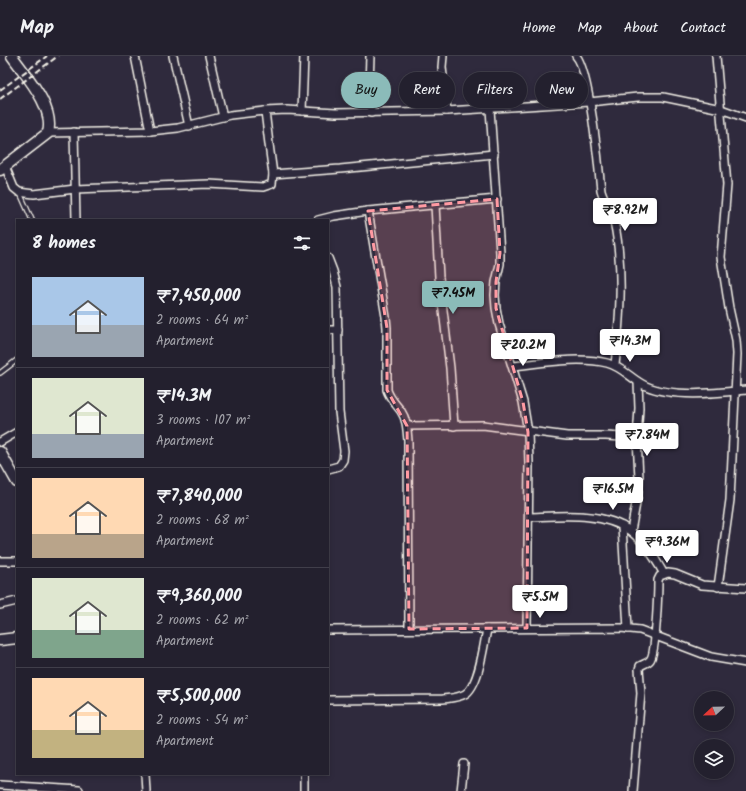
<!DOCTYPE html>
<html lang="en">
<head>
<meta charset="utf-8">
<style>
	body { margin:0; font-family:Kalam,sans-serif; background:#2b2836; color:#f1f3f6; height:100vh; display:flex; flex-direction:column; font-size:15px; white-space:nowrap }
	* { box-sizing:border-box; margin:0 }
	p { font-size:13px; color:#a3a3aa }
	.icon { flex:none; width:22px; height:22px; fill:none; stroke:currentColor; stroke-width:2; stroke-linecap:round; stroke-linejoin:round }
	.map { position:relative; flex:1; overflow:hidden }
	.details { position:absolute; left:16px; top:163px; width:313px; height:556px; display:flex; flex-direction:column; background:#23202e; border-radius:0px; box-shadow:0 2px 6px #0003,0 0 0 1px #403e4a }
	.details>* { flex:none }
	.guide { position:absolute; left:341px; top:16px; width:345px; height:36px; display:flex; gap:8px }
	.needle { width:26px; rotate:248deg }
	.fabs { position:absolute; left:694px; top:635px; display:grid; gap:8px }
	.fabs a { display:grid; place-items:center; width:40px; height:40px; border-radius:50%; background:#23202e; box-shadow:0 2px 6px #0003,0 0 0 1px #403e4a; font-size:20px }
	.price { position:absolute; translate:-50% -34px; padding:0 9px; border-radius:4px; background:#fff; color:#222; font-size:13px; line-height:26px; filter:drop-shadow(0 1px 2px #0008) }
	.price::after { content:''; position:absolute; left:50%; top:24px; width:12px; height:9px; margin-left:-6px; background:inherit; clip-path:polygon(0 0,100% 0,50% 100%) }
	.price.selected { background:#8bbbb9; color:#111 }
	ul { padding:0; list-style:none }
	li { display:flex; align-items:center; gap:12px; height:100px; padding:0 16px }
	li+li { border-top:1px solid #403e4a }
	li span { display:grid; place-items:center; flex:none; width:112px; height:80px; border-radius:0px; color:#555 }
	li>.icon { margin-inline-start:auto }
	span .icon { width:48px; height:48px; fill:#fffc; stroke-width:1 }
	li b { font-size:17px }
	h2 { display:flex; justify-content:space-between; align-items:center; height:48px; padding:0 16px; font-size:17px }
	.tag { padding:0 14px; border-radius:18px; background:#23202e; box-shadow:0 2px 6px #0003,0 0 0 1px #403e4a; font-size:14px; line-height:36px }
	.tag.selected { background:#8bbbb9; color:#111 }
	header { display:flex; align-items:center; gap:24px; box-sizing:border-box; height:56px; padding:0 20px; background:#23202e; border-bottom:1px solid #403e4a }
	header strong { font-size:19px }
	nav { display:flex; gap:22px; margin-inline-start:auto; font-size:14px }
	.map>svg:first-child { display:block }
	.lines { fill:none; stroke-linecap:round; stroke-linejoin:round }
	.service-casing { stroke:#f4f1e8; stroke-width:6 }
	.minor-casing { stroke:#f4f1e8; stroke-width:10 }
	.secondary-casing { stroke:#f4f1e8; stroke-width:13 }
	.service { stroke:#2f2a3d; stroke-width:3.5 }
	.minor { stroke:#2f2a3d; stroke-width:7 }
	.secondary { stroke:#2f2a3d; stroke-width:10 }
	.rail { stroke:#f4f1e8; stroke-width:2; stroke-dasharray:6 3; stroke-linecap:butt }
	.marked { fill:#ff9aa2; fill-opacity:0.2; stroke:#ff9aa2; stroke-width:3; stroke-dasharray:8 5; stroke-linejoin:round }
</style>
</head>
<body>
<header>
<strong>Map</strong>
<nav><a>Home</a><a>Map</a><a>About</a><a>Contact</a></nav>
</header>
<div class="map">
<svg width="746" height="735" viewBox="0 0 746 735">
	<rect width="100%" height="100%" fill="#2f2a3d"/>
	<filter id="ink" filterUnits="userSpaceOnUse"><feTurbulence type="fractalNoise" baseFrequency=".025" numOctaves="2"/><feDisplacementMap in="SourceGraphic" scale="8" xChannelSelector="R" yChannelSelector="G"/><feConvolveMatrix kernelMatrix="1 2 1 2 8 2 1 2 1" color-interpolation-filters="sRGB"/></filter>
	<g filter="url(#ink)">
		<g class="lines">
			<defs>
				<g id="service">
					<path d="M 20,137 L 32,164"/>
					<path d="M 0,317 L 17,304"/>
				</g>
				<g id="minor">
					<path d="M 135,0 L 150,75"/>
					<path d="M 173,0 L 189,70"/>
					<path d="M 209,0 L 223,61"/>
					<path d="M 370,0 L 369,30 L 371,57"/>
					<path d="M 443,0 L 442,11 L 447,55"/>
					<path d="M 576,0 C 589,13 599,111 601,134 C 604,145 612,154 614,165 C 624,211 620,263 615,309"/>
					<path d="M 716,0 L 727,129 L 721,201 L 729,252 L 736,284 L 737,298 L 730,444 L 718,531"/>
					<path d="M 490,53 L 500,197 L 500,208 L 496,226 L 495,239 L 496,252 L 499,268 L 523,346 L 528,376 L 529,407 L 527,572"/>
					<path d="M 302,55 L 304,0"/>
					<path d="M 74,76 L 76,164"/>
					<path d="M 48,77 L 150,75 L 178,72 L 230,59 L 265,55 L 287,54 L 336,57 L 447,55 L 589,46 L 638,41 L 663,41 L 721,53 L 746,62"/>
					<path d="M 5,110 L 14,132 L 19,136 L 26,137 L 34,138 L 75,133 L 209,128 L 263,131 L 272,128 L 273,118 L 270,96 L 265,55"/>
					<path d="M 273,118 L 340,113 L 494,98"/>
					<path d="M 435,149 L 439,221 L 450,312 L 454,370"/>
					<path d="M 368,155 L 386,261 L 387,272 L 387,334 C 390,343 395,347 401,355 C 407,364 407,374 408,385 L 409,573"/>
					<path d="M 318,164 L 334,160 L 368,155 L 497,143"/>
					<path d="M 328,202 L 333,215 L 337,231 L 339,356 L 344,395 L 343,404 L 339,410 L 328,413"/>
					<path d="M 328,274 L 338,274"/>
					<path d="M 513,310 C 542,307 579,300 607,307 C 623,311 632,324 646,330 C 674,342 717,337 746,334"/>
					<path d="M 407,370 L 483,369 L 567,380 L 606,380 L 637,382"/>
					<path d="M 0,386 L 17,376"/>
					<path d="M 529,461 C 560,460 604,455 630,475 C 645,486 655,502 664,518"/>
					<path d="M 622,470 L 628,573"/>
					<path d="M 631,475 L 637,442 L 639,422 L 637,382 L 639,352 L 638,326"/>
					<path d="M 0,505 L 17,505"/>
					<path d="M 0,549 L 17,545"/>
					<path d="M 328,574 L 621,572 L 640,574 L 711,601 L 746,607"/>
					<path d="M 328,644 L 443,643 C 450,642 458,642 465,638 C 479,630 484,588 487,573"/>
					<path d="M 145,718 L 146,735"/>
					<path d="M 0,729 L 79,734"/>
					<path d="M 304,735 L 304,718"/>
					<path d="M 461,735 L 464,708"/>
					<path d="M 633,735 L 641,637 L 639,613 L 640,610 C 643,608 648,607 650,604 C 656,598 658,536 658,524 L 660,520 L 668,517 L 675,518 L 702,529 L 746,532"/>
				</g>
				<g id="secondary">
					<path d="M 0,114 L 48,77 C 55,51 26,20 12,0"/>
					<path d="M 0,396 L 17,426"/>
					<path d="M 0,584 L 17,582"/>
				</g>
			</defs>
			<use href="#service" class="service-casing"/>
			<use href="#minor" class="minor-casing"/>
			<use href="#secondary" class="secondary-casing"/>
			<use href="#service" class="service"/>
			<use href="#minor" class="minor"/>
			<use href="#secondary" class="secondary"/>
			<g class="rail">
				<path d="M 0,34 L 47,0"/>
				<path d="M 0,43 L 58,0"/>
			</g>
		</g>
	</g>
	<path class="marked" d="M 497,143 L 500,197 L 496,226 L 496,252 L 523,346 L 528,376 L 527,572 L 409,573 L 407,370 L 387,334 L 387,272 L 368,155 Z"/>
</svg>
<div class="fabs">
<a><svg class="needle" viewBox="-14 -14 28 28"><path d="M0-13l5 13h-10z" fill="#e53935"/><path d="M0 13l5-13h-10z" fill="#a3a3aa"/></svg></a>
<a><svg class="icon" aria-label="layers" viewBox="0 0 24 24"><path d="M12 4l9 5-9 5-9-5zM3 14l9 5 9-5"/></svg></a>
</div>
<b class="price" style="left:625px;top:176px">₹8.92M</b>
<b class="price selected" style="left:453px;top:259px">₹7.45M</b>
<b class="price" style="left:630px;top:307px">₹14.3M</b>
<b class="price" style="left:523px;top:311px">₹20.2M</b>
<b class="price" style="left:647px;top:401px">₹7.84M</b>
<b class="price" style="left:613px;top:455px">₹16.5M</b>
<b class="price" style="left:667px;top:508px">₹9.36M</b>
<b class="price" style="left:540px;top:563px">₹5.5M</b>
<div class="guide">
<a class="tag selected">Buy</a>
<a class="tag">Rent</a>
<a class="tag">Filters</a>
<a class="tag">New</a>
</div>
<section class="details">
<h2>8 homes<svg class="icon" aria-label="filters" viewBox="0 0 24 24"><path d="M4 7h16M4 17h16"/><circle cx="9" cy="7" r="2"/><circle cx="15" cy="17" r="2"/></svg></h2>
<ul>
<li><span style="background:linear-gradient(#a9c7e8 60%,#9aa5b1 0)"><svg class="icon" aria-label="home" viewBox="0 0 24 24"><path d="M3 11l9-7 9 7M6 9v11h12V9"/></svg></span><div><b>₹7,450,000</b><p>2 rooms · 64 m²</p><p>Apartment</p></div></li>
<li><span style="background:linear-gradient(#dfe7d0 70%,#9aa5b1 0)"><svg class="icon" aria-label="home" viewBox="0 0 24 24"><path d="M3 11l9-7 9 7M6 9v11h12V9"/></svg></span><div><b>₹14.3M</b><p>3 rooms · 107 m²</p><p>Apartment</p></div></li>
<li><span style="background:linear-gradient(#ffd9b3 70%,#b9a48a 0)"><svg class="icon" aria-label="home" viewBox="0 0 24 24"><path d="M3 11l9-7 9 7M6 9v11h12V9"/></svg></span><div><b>₹7,840,000</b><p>2 rooms · 68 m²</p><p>Apartment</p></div></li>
<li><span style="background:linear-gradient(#dfe7d0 65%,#7fa58c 0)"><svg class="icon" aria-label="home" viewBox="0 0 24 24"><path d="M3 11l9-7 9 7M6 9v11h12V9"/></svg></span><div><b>₹9,360,000</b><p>2 rooms · 62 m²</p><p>Apartment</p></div></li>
<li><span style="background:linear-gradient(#ffd9b3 65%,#c2b280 0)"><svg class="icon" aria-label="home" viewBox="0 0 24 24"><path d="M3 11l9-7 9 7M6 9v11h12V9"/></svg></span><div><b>₹5,500,000</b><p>2 rooms · 54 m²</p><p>Apartment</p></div></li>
</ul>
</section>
</div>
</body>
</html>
